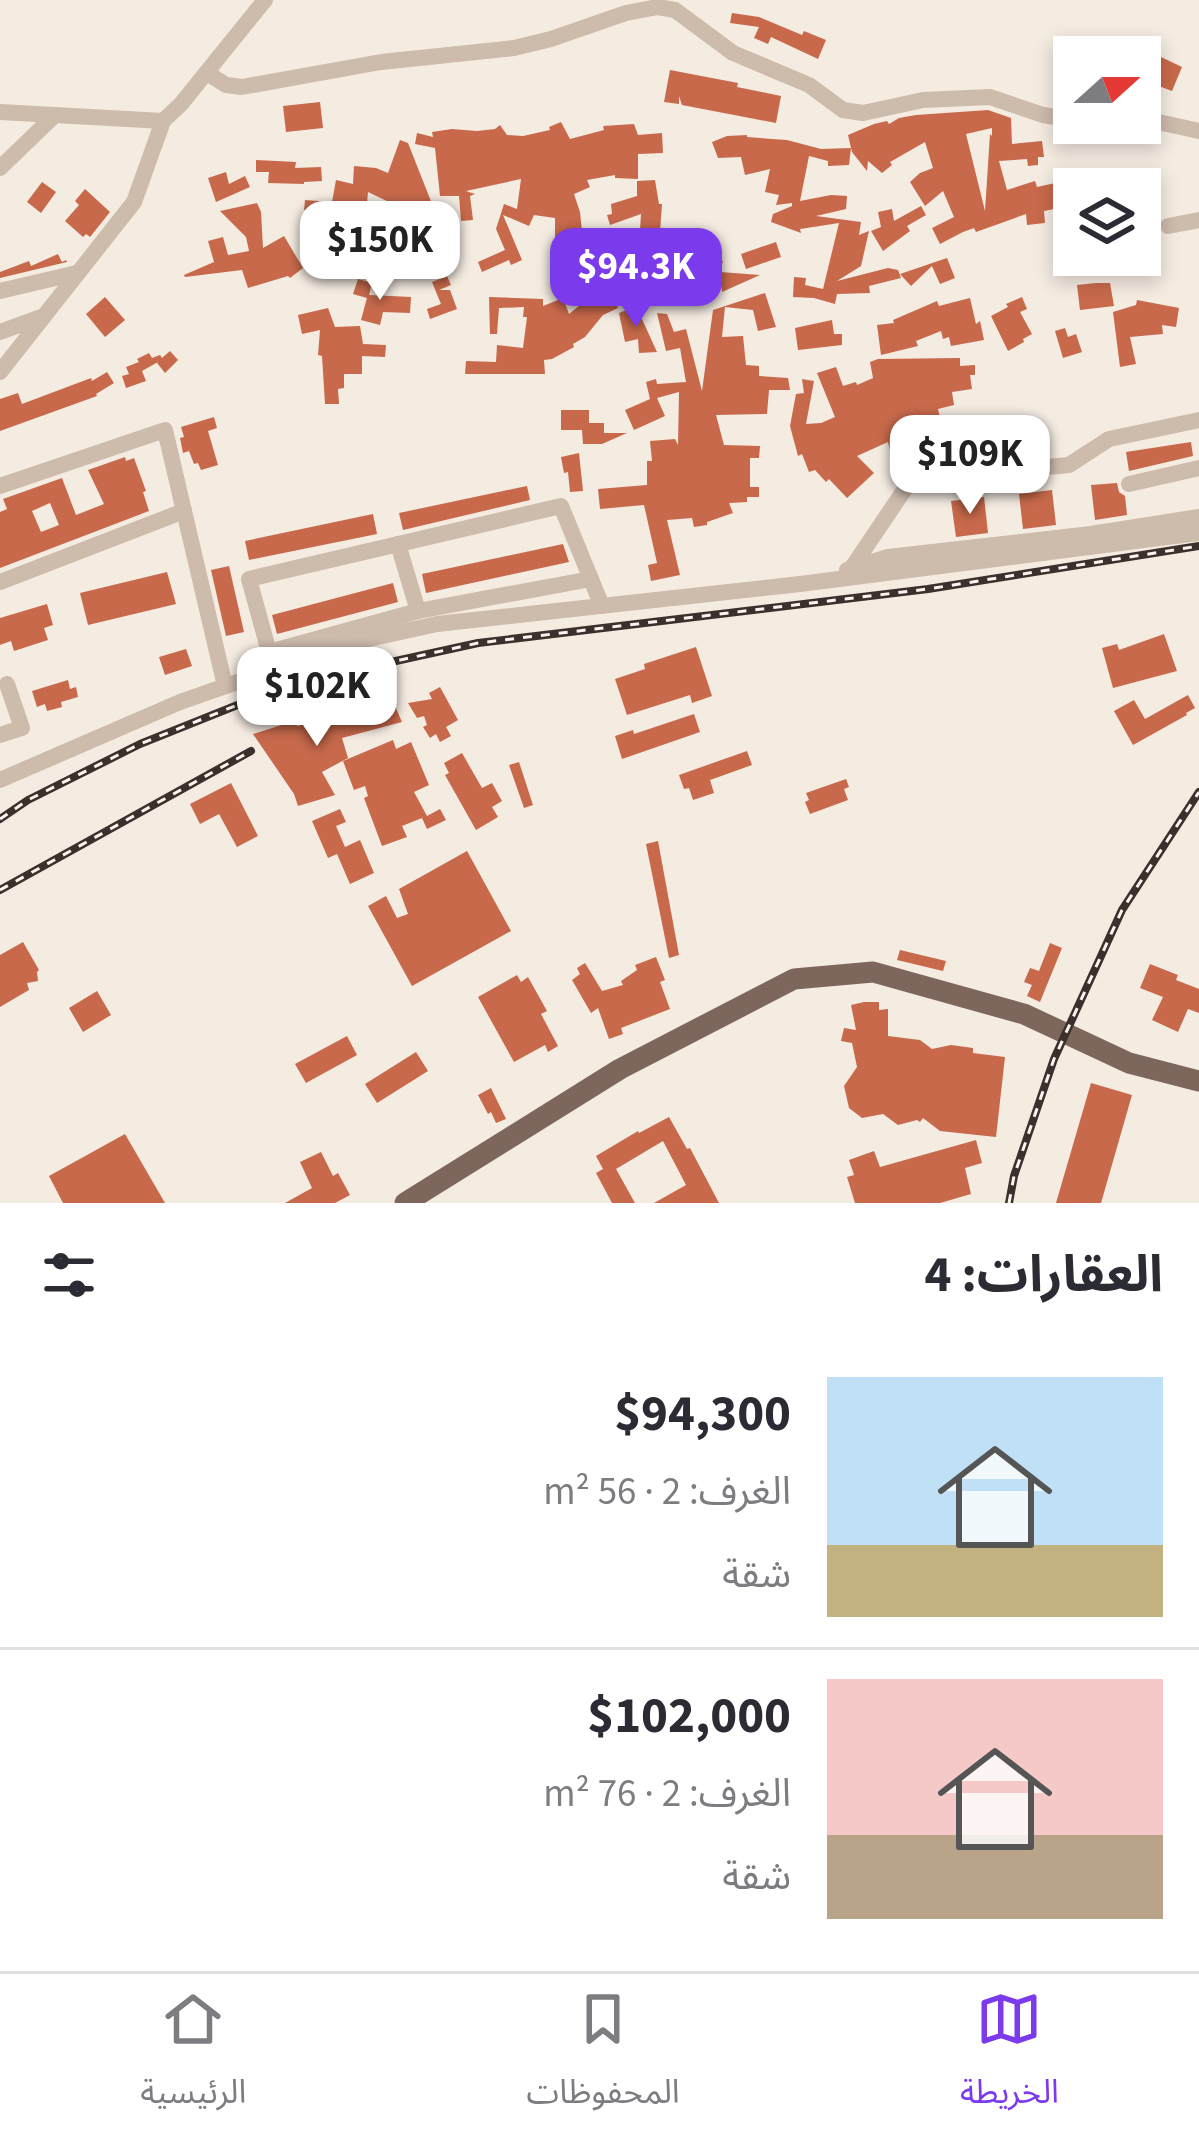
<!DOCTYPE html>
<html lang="ar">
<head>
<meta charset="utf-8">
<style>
	body { margin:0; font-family:"Source Sans 3","Noto Sans Arabic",sans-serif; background:#f2f2f3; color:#2b2b33; direction:rtl; height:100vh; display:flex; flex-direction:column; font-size:45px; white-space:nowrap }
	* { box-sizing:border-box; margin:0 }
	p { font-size:39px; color:#7c7c81 }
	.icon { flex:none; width:66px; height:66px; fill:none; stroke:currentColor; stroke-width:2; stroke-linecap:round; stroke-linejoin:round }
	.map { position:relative; height:1203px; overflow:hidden; direction:ltr }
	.panel { display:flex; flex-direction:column; background:#fff; flex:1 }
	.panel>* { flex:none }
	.needle { width:78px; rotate:69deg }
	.controls { position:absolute; left:1053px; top:36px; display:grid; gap:24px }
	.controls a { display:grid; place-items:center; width:108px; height:108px; border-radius:0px; background:#fff; box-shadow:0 6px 18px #0003; font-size:60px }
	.price { position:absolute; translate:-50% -102px; padding:0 27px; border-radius:24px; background:#fff; color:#222; font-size:39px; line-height:78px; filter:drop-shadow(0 3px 6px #0008) }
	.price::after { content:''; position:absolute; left:50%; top:72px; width:36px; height:27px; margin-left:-18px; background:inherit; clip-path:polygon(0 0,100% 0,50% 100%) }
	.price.selected { background:#7c3aed; color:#fff }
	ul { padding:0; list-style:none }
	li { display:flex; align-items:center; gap:36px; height:300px; padding:0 36px }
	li+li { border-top:3px solid #e1e1e2 }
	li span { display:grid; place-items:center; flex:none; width:336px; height:240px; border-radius:0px; color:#555 }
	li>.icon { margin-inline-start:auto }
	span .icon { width:144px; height:144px; fill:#fffc; stroke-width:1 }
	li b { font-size:51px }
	h2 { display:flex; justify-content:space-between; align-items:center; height:144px; padding:0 36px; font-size:51px }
	.menu { display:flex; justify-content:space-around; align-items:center; height:168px; border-top:3px solid #e1e1e2; background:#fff; font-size:33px; color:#7c7c81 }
	.menu a { display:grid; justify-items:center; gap:6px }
	.menu .selected { color:#7c3aed }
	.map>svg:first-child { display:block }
	.building { fill:#c8694b; fill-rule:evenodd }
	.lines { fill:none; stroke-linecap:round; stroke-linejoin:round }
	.minor { stroke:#cdbbac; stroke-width:16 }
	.major { stroke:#7d675c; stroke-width:21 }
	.rail-casing { stroke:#3b302b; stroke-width:8 }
	.rail { stroke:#fbf5ee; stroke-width:3; stroke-dasharray:9; stroke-linecap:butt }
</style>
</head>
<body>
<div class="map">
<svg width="1199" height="1203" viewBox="0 0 1199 1203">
	<rect width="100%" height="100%" fill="#f4ebe1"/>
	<g class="building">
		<path d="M 732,13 L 759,17 L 802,35 L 804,31 L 826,40 L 818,59 L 771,37 L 768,44 L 754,38 L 759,27 L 730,23 Z"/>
		<path d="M 1161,57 L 1182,67 L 1172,91 L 1156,85 L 1154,105 L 1140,103 L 1140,63 L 1155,70 Z"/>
		<path d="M 670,70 L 738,83 L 737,87 L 781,96 L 776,123 L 682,105 L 679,96 L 679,104 L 664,102 Z"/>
		<path d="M 320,102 L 323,128 L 286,132 L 283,106 Z"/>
		<path d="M 988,110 L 1011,118 L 1012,144 L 1042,141 L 1044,157 L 1038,157 L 1038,165 L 1028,166 L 1027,159 L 999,161 L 1007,190 L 1035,181 L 1037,187 L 1069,180 L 1074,205 L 1044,211 L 1045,223 L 1027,225 L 1026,214 L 976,232 L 974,228 L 963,232 L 940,244 L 932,228 L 954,217 L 943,191 L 925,206 L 910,182 L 920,173 L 933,168 L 925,142 L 890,162 L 892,165 L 882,173 L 868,161 L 867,171 L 852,152 L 848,135 L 874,124 L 887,121 L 889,124 L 899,118 L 916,115 ZM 992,128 L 992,136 L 990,134 L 985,211 L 966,134 Z"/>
		<path d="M 561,122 L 570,139 L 604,130 L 603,126 L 634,124 L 638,135 L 662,133 L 663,153 L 638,154 L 638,179 L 615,178 L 615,175 L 587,180 L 590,187 L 574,194 L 580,212 L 582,231 L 565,235 L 565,243 L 555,243 L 555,218 L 534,215 L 529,226 L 503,215 L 522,260 L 511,265 L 509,260 L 482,272 L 478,262 L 505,250 L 496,229 L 504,204 L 517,209 L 521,179 L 466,191 L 475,194 L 470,196 L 473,220 L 461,221 L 459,196 L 440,196 L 435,148 L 415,144 L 417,133 L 433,137 L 432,132 L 452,129 L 477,131 L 495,129 L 500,125 L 507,135 L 523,136 L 550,130 L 549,127 Z"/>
		<path d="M 747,135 L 747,137 L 787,140 L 821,149 L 851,148 L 849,165 L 828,166 L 828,161 L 809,156 L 800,201 L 831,195 L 847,196 L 846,209 L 816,216 L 861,222 L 859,235 L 869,231 L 861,266 L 837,281 L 888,268 L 898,270 L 901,278 L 869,286 L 870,293 L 837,294 L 835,304 L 814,298 L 793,297 L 794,277 L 806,278 L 805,285 L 823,289 L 839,223 L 800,229 L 801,233 L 771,222 L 773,214 L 792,206 L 792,203 L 776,205 L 779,195 L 765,192 L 770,169 L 745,175 L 741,157 L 718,158 L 712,142 L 727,136 Z"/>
		<path d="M 400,140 L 408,143 L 436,214 L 433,223 L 368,192 L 367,204 L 365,204 L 358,222 L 369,230 L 363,237 L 354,273 L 329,251 L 349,228 L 324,226 L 325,213 L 304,210 L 305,200 L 332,202 L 336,180 L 353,184 L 354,166 L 376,168 L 388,173 Z"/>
		<path d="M 256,160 L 296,162 L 295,168 L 321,167 L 322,181 L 304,182 L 304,184 L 268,183 L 269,172 L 256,172 Z"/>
		<path d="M 226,172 L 229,184 L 245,176 L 250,187 L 216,202 L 208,178 Z"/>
		<path d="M 655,180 L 659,204 L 662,204 L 660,232 L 654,232 L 656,258 L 635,259 L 634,247 L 639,246 L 641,214 L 610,225 L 607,215 L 612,214 L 611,204 L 637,196 L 637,181 Z"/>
		<path d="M 42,182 L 56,192 L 41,213 L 27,202 Z"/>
		<path d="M 85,189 L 110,212 L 90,237 L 86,234 L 83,237 L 65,221 L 79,205 L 75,201 Z"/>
		<path d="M 257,203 L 261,212 L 263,248 L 284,236 L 303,268 L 290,278 L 288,276 L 248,288 L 242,270 L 185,277 L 184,275 L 214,262 L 208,241 L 223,237 L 228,255 L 249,251 L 246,237 L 220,211 Z"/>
		<path d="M 921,206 L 926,215 L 907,226 L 910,231 L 883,251 L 871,231 L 881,227 L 878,212 L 892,209 L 894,221 Z"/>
		<path d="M 408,227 L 436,233 L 439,255 L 452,252 L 456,267 L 444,270 L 403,266 L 400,271 L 376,253 L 384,242 L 411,263 L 407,251 L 405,252 Z"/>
		<path d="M 776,242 L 781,257 L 746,269 L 741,254 Z"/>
		<path d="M 58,254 L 62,262 L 66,260 L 67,262 L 0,278 L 0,272 L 29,261 L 31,266 Z"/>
		<path d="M 947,258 L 955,278 L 940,284 L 932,266 L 911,286 L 900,274 Z"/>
		<path d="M 723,261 L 720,272 L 760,275 L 722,292 L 720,274 L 699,269 Z"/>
		<path d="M 447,276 L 451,285 L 439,290 L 450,290 L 457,309 L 430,319 L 427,309 L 441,304 L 432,282 Z"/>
		<path d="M 358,279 L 372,283 L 369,295 L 411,297 L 410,313 L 383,312 L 380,325 L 361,320 L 367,298 L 353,294 Z"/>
		<path d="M 607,283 L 618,308 L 603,315 L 585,337 L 573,344 L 574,347 L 552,359 L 544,360 L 545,374 L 465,374 L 466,361 L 496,362 L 497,345 L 523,348 L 527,317 L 523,317 L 524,307 L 499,308 L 497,334 L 490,334 L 489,297 L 543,299 L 543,306 L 563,298 L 569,314 Z"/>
		<path d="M 1096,283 L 1110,283 L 1114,306 L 1080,310 L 1077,285 Z"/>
		<path d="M 765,293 L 776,327 L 758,331 L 753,310 L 725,307 L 722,337 L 743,336 L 746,365 L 759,366 L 759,376 L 788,378 L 790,390 L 769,390 L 767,414 L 716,415 L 724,445 L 760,446 L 759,458 L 750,458 L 750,487 L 759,487 L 759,497 L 747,497 L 747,502 L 729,503 L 733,513 L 707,522 L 707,525 L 694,527 L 692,518 L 667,520 L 680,575 L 651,581 L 648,565 L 657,563 L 644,505 L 600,509 L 598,489 L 647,485 L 647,461 L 652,461 L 650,441 L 675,439 L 678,445 L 679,392 L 657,398 L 665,416 L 634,430 L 625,410 L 650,399 L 646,382 L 656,379 L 657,384 L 686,382 L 680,348 L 666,351 L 657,313 L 667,314 L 674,332 L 686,329 L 702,391 L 713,310 Z"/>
		<path d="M 105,297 L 125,320 L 105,337 L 86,314 Z"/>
		<path d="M 1022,297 L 1027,309 L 1020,312 L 1032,334 L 1023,339 L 1024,342 L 1008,351 L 991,316 L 1008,307 L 1006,304 Z"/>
		<path d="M 970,298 L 976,324 L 980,321 L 984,340 L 951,346 L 949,337 L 943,339 L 941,331 L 916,341 L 918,346 L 881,355 L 877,325 L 894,323 L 893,320 L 937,301 L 939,306 Z"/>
		<path d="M 1137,300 L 1179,308 L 1176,327 L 1162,325 L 1163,334 L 1130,337 L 1136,364 L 1120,367 L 1113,312 L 1136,305 Z"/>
		<path d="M 636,306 L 657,352 L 639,353 L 638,339 L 625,342 L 619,313 Z"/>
		<path d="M 328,308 L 335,327 L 360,326 L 363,344 L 386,345 L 385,357 L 362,356 L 362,374 L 344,374 L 344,388 L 338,389 L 339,404 L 325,404 L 322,356 L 318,355 L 320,330 L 302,334 L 298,315 Z"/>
		<path d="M 832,320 L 834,334 L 842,334 L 842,345 L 798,350 L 795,328 Z"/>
		<path d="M 1065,328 L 1068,337 L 1076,334 L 1082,352 L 1063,358 L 1055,331 Z"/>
		<path d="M 170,351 L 178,360 L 165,373 L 157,363 L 158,362 L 142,371 L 146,381 L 126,388 L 122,376 L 129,374 L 126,367 L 139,362 L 137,359 L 149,353 L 152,358 L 160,355 L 162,358 Z"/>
		<path d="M 960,358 L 960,366 L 975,365 L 975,375 L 970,375 L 972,389 L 952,392 L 954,405 L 938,409 L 940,418 L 925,421 L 932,450 L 921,453 L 926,462 L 919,466 L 905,469 L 897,478 L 888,442 L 857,456 L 874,473 L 847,498 L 829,479 L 826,482 L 815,470 L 809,472 L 802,454 L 798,456 L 790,426 L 796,394 L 804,393 L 802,379 L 814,381 L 806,424 L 821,423 L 835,417 L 817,373 L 836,367 L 843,386 L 856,382 L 857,385 L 873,378 L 870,362 L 878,359 Z"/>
		<path d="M 107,372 L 114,383 L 96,394 L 97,396 L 0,431 L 0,399 L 18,393 L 22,404 L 91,378 L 92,381 Z"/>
		<path d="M 561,410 L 589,410 L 589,423 L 604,423 L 604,433 L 627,433 L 602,444 L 583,444 L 582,430 L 561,430 Z"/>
		<path d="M 214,417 L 217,428 L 208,431 L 218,465 L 201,470 L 198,463 L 194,464 L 189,451 L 183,453 L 180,438 L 184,437 L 181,427 Z"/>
		<path d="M 1191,442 L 1193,456 L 1129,471 L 1126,452 Z"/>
		<path d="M 579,453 L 583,491 L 570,492 L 568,472 L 564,473 L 561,457 Z"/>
		<path d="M 125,457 L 126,461 L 134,458 L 146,491 L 143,492 L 149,511 L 0,568 L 0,512 L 7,509 L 3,499 L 62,478 L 76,515 L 104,504 L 88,470 ZM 50,503 L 59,525 L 41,532 L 32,511 Z"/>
		<path d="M 1117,483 L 1119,492 L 1125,496 L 1127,515 L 1095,520 L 1091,485 Z"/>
		<path d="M 527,486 L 530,500 L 403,530 L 399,513 Z"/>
		<path d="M 1052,490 L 1056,525 L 1023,529 L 1019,494 Z"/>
		<path d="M 984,497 L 988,533 L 956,537 L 951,501 Z"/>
		<path d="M 373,514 L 377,534 L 249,560 L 245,541 Z"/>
		<path d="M 563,544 L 569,562 L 426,593 L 422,574 Z"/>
		<path d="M 229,566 L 244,632 L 226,636 L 211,570 Z"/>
		<path d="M 167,572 L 176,604 L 88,625 L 80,593 Z"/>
		<path d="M 393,583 L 398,602 L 277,634 L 272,615 Z"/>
		<path d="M 47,604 L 53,625 L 44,628 L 48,640 L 14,651 L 11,641 L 0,645 L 0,618 Z"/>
		<path d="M 1164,634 L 1177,671 L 1113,688 L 1102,648 L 1117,644 L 1119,650 Z"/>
		<path d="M 696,647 L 712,696 L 692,703 L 690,695 L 627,715 L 615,679 L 645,669 L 644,664 Z"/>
		<path d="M 186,649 L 192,666 L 165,675 L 159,657 Z"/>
		<path d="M 68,680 L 70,689 L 76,687 L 78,697 L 61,702 L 62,707 L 47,711 L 45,704 L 37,707 L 32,691 Z"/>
		<path d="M 440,687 L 458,720 L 446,727 L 451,736 L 440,742 L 436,734 L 430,738 L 423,727 L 427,725 L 424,716 L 417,718 L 408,703 L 432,699 L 429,693 Z"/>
		<path d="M 1188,695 L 1195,708 L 1186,713 L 1187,715 L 1133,745 L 1114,711 L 1134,700 L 1145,719 Z"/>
		<path d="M 395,706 L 402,722 L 342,738 L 348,758 L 322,772 L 335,795 L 298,806 L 294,794 L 253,734 L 294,721 L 297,726 Z"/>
		<path d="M 694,714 L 700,732 L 622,759 L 615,736 L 633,730 L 634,734 Z"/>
		<path d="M 393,740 L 396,749 L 411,742 L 429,785 L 414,792 L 427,816 L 440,809 L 446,820 L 427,829 L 422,818 L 402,826 L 407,837 L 382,846 L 364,798 L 368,796 L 365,786 L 354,790 L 343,761 Z"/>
		<path d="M 747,751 L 752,765 L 710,780 L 714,793 L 693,800 L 689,788 L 684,789 L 679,775 Z"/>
		<path d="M 462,753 L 482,788 L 492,783 L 502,801 L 492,807 L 498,817 L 476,830 L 445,775 L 449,773 L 444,763 Z"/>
		<path d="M 519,762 L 533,805 L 524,808 L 509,765 Z"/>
		<path d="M 846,779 L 849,787 L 844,789 L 848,800 L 810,814 L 805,802 L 809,800 L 806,793 Z"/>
		<path d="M 231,783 L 258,836 L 237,847 L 219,814 L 200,824 L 190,804 Z"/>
		<path d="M 340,809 L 346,822 L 336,826 L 345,847 L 360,840 L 374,873 L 350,884 L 337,854 L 328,858 L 312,821 Z"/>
		<path d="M 658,841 L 679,955 L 669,958 L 646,844 Z"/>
		<path d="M 467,851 L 511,931 L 412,986 L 368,906 L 386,896 L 397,918 L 408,914 L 399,889 Z"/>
		<path d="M 23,942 L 39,970 L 37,972 L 38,981 L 27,983 L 29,990 L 0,1007 L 0,955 Z"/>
		<path d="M 1050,943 L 1062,948 L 1040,1002 L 1027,996 L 1032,985 L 1024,982 L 1030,968 L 1039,971 Z"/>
		<path d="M 900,950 L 946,961 L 943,971 L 897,960 Z"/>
		<path d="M 656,957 L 665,980 L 660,982 L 670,1009 L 621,1028 L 623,1034 L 609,1039 L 598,1008 L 591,1013 L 572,980 L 580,974 L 577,968 L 585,963 L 602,991 L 623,985 L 621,981 L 637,970 L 635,965 Z"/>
		<path d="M 1150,964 L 1178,975 L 1176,980 L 1199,989 L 1199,1013 L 1188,1009 L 1178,1032 L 1152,1020 L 1163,997 L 1140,988 Z"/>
		<path d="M 517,975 L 521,982 L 528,977 L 547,1011 L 541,1014 L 558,1046 L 548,1052 L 545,1045 L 514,1062 L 478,997 Z"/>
		<path d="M 97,991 L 111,1015 L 83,1032 L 69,1008 Z"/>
		<path d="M 864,1002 L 879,1002 L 879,1010 L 888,1009 L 888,1036 L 920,1040 L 932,1049 L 951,1045 L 973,1048 L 973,1053 L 1005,1057 L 996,1137 L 940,1131 L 923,1118 L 920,1122 L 917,1120 L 898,1125 L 883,1114 L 862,1118 L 849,1108 L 844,1086 L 857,1067 L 852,1043 L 841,1041 L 844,1028 L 856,1030 L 851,1005 Z"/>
		<path d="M 347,1036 L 357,1055 L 306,1083 L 295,1064 Z"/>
		<path d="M 416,1052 L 428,1071 L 377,1103 L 365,1084 Z"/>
		<path d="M 1091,1083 L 1132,1095 L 1101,1203 L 1056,1203 Z"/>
		<path d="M 491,1088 L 506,1119 L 496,1123 L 491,1112 L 488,1114 L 478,1095 Z"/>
		<path d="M 669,1117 L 687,1149 L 690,1148 L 719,1203 L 654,1203 L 686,1185 L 663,1141 L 616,1169 L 635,1203 L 612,1203 L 596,1173 L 603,1169 L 596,1156 L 638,1131 L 639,1133 Z"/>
		<path d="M 125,1134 L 165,1203 L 63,1203 L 49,1176 Z"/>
		<path d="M 976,1140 L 982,1163 L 965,1168 L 971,1194 L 940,1203 L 855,1203 L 847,1177 L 854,1175 L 849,1160 L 874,1151 L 880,1167 Z"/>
		<path d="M 321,1152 L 333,1176 L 338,1173 L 350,1195 L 335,1203 L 285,1203 L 312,1188 L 300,1162 Z"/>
	</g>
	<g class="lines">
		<g class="minor">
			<path d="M 207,73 L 226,85 L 242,87 L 381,62 L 514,48 L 551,39 L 626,13 L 658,7 L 675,10 L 733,53 L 809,85 L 843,110 L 863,113 L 923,100 L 990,97 L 1043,115 L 1074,120"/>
			<path d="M 0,112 L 163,121 L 134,202 L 0,372"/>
			<path d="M 1140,118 L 1199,131"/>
			<path d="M 163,121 L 181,104 L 265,0"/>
			<path d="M 0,168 L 55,115"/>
			<path d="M 1168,226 L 1199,220"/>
			<path d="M 0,291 L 77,273"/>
			<path d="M 0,332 L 44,316"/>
			<path d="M 1129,484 L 1199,468"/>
			<path d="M 0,486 L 165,430 L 225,686"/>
			<path d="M 398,544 L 418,611"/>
			<path d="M 851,569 L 911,480 L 1069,465 L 1109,439 L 1199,420"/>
			<path d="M 847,570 L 888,557 L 1091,534 L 1199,517"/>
			<path d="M 0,582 L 184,511"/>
			<path d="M 269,652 L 418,611 L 591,579"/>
			<path d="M 264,672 L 269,652 L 249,579 L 561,506 L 602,606"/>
			<path d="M 0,735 L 22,728 L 7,684"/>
			<path d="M 0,780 L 180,702 L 346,644 L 437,624 L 800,584 L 1199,533"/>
		</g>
		<path class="major" d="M 405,1203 L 620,1069 L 794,979 L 873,972 L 1024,1014 L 1129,1063 L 1199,1081"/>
		<defs>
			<g id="rail">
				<path d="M 0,819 L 28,800 L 140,744 L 250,700 L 350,671 L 478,643 L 928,589 L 1199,546"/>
				<path d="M 0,890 L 251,751"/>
				<path d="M 1009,1203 L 1014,1176 L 1054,1059 L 1122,910 L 1199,792"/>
			</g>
		</defs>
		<use href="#rail" class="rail-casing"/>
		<use href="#rail" class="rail"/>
	</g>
</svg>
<div class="controls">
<a><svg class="needle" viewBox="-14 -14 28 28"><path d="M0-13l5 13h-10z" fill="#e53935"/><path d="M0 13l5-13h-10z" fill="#7c7c81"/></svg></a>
<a><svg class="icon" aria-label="layers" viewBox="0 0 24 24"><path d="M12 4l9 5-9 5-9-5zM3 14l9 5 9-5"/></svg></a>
</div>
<b class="price" style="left:380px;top:303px">$150K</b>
<b class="price selected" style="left:636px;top:330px">$94.3K</b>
<b class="price" style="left:970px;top:517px">$109K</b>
<b class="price" style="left:317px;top:749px">$102K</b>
</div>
<section class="panel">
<h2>العقارات: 4<svg class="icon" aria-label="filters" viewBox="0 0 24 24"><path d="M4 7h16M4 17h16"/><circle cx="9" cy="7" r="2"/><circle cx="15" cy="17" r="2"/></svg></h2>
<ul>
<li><span style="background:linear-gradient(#bfe0f5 70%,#c2b280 0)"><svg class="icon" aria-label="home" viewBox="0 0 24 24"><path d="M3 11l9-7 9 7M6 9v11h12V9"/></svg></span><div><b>$94,300</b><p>الغرف: 2 · 56 m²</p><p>شقة</p></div></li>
<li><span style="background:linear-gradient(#f6c9c9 65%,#b9a48a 0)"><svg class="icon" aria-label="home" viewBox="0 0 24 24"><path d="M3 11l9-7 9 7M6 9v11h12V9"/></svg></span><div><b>$102,000</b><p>الغرف: 2 · 76 m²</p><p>شقة</p></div></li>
</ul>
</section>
<nav class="menu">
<a class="selected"><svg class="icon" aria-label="map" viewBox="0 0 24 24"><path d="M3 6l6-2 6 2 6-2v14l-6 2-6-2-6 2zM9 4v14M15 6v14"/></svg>الخريطة</a>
<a><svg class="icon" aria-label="saved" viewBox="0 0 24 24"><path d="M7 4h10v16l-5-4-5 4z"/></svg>المحفوظات</a>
<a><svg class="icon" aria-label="home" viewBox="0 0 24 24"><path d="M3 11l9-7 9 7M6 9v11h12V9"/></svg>الرئيسية</a>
</nav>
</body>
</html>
